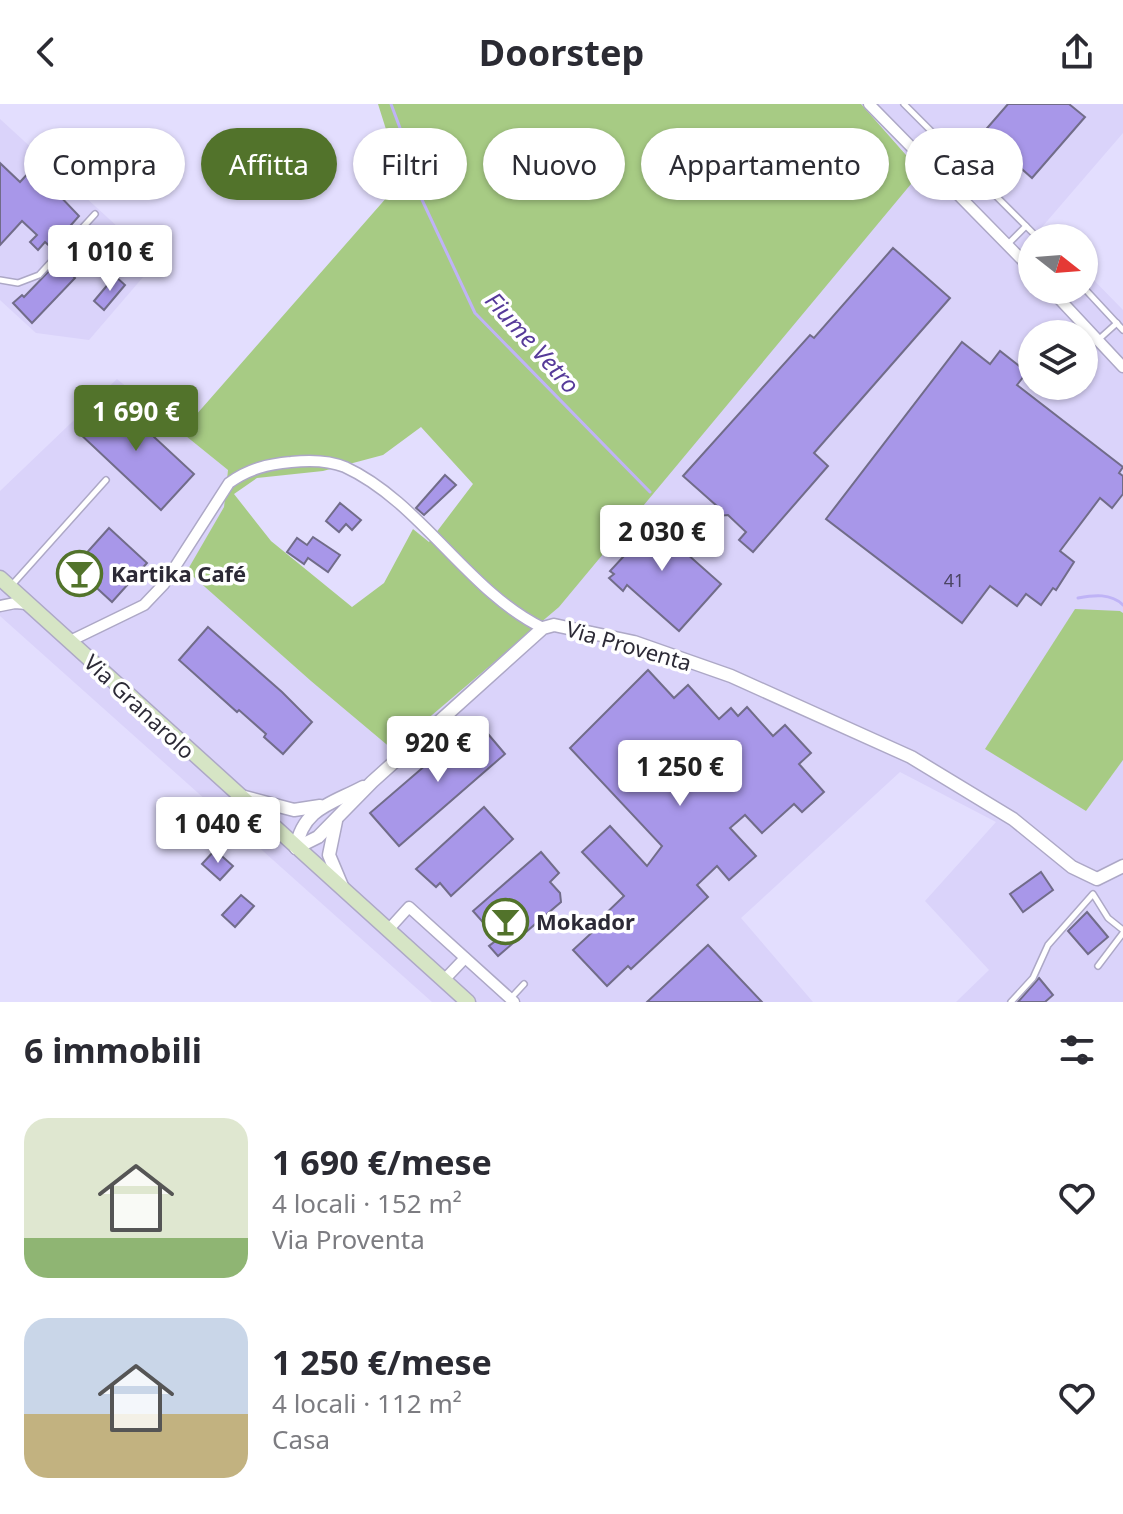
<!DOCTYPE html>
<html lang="it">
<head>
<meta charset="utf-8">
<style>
	body { margin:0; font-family:"Noto Sans",sans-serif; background:#f7f7f7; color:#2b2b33; height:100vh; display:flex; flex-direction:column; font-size:30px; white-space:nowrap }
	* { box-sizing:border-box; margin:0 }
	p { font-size:26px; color:#7c7c81 }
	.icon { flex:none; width:44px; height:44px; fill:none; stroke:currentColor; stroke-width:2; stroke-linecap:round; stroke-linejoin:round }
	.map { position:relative; height:898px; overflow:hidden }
	.side { display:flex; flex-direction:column; background:#fff; flex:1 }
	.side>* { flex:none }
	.hud { position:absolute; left:24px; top:24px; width:1076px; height:72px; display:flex; gap:16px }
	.needle { width:52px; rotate:107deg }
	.buttons { position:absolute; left:1018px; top:120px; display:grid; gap:16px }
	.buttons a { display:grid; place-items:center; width:80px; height:80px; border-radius:50%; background:#fff; box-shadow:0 2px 6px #0004; font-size:40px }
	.price { position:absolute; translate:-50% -68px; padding:0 18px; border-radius:8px; background:#fff; color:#222; font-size:26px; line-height:52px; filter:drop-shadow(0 2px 4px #0008) }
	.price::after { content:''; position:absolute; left:50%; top:48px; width:24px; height:18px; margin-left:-12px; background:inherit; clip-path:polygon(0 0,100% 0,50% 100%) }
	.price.on { background:#52732b; color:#fff }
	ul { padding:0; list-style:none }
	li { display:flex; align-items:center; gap:24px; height:200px; padding:0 24px }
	li span { display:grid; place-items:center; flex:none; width:224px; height:160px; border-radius:24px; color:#555 }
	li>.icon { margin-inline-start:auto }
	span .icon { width:96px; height:96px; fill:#fffc; stroke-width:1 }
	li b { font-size:34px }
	h2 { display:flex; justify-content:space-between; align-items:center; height:96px; padding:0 24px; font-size:34px }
	.tag { padding:0 28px; border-radius:36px; background:#fff; box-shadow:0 2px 6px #0004; font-size:28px; line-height:72px }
	.tag.on { background:#52732b; color:#fff }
	header { display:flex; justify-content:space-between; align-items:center; height:104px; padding:0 24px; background:#fff; font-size:36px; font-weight:700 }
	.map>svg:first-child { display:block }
	.built { fill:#dad3fa; fill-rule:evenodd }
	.green { fill:#a7cb84; fill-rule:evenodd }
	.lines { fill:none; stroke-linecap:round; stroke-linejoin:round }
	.stream { stroke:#bfb3f6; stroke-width:3 }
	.building { fill:#a897e9; stroke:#716c89; stroke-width:2 }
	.service-casing { stroke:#ada8c6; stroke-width:8 }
	.minor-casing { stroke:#ada8c6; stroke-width:13 }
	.tertiary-casing { stroke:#ada8c6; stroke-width:15 }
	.secondary-casing { stroke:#ada8c6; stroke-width:17 }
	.service { stroke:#fff; stroke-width:5 }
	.minor { stroke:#fff; stroke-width:10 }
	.tertiary { stroke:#fff; stroke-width:12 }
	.secondary { stroke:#d6e5c5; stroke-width:14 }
	.labels { text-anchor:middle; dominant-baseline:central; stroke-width:7; stroke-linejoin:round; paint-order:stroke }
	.number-label { font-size:18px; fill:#4b4563 }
	.poi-label { font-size:22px; font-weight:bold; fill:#2c2a36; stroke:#fff; text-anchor:start }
	.street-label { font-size:22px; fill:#2c2a36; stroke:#fff }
	.water-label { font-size:24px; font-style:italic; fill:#563a99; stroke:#fff }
</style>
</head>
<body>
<header><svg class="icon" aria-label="back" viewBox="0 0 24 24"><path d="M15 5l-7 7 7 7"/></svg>Doorstep<svg class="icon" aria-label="share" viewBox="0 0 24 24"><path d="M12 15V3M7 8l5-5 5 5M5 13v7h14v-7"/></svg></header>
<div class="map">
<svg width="1123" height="898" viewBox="0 0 1123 898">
	<rect width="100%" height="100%" fill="#e3defe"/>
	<g class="built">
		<path d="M 861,0 L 1123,0 L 1123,29 L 1042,123 L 1052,134 L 1032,134 L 1032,186 L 1084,186 L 1084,166 L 1123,206 L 1123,509 L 1120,507 L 1086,707 L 1123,656 L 1123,898 L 956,898 L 989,866 L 925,797 L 996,718 L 900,668 L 741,814 L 813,898 L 432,898 L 0,512 L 0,387 L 117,275 L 228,366 L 224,403 L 188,467 L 311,577 L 921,67 ZM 1032,230 L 1084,230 L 1084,282 L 1032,282 Z"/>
		<path d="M 0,15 L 156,158 L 89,236 L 36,229 L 0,196 Z"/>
	</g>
	<g class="green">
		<path d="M 378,0 L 861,0 L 921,68 L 559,503 L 392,645 L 311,577 L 187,467 L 224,403 L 228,366 L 181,328 L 402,76 ZM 421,323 L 473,380 L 429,438 L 413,425 L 384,479 L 352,503 L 271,437 L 234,390 L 257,374 L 323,367 L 383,351 Z"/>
		<path d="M 1075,505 L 1120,507 L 1123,509 L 1123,656 L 1086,707 L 985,645 Z"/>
	</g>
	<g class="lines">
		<g class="stream">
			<path d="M 391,0 L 406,40 L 409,68 L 475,209 L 650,388"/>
			<path d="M 1078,494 C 1094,491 1111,489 1123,501"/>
		</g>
	</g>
	<g class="building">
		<path d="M 1008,0 L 1069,0 L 1085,13 L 1032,74 L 982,30 Z"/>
		<path d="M 0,59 L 20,78 L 33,64 L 79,112 L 64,129 L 67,132 L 54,146 L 45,138 L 38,146 L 30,138 L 37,131 L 22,117 L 0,141 Z"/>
		<path d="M 75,140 L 88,152 L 71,170 L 75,174 L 32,219 L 13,199 L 22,191 L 24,193 Z"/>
		<path d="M 893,144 L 950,194 L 814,349 L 828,362 L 753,448 L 739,436 L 746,428 L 728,411 L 718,412 L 718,403 L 683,372 L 810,231 L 814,234 Z"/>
		<path d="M 115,172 L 125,181 L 104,206 L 94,197 Z"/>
		<path d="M 962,238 L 990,260 L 1000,247 L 1027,268 L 1017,281 L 1123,363 L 1119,369 L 1123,372 L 1123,390 L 1112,404 L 1100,394 L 1060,447 L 1074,458 L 1056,486 L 1053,484 L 1041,501 L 1026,490 L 1017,502 L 990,482 L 962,519 L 826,415 Z"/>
		<path d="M 111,293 L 194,370 L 161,406 L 78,328 Z"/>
		<path d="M 445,371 L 456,381 L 424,411 L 416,404 Z"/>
		<path d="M 340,399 L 361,416 L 352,426 L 346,420 L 339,428 L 326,417 Z"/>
		<path d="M 642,410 L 721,480 L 679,527 L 627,481 L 623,487 L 609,474 L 614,470 L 610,467 L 624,452 L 613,443 Z"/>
		<path d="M 109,424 L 147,459 L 112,498 L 74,463 Z"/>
		<path d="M 313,433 L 340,451 L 328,468 L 308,454 L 304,460 L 287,448 L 297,434 L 307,441 Z"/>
		<path d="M 208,523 L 282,588 L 312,618 L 283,650 L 264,633 L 266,630 L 239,606 L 237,608 L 179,556 Z"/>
		<path d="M 648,566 L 674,594 L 688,581 L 719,615 L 731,604 L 738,612 L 747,603 L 773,632 L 785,621 L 811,649 L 799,660 L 824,688 L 802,708 L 794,700 L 762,729 L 745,711 L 730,724 L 756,752 L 729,776 L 717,762 L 697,781 L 708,793 L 631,865 L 628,862 L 607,882 L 573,846 L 599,822 L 596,819 L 624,792 L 582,748 L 610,722 L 647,762 L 662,742 L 570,644 Z"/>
		<path d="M 477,617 L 505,650 L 399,742 L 370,709 Z"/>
		<path d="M 484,703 L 513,735 L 451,792 L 440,779 L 436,783 L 416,765 Z"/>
		<path d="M 215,746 L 233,762 L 220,776 L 202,760 Z"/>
		<path d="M 541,748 L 559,769 L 550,778 L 560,789 L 561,798 L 498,852 L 489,842 L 498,835 L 473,807 Z"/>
		<path d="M 1041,768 L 1053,786 L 1023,808 L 1010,790 Z"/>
		<path d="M 241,791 L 254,802 L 235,823 L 222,811 Z"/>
		<path d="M 1087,808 L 1108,833 L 1088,850 L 1068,827 Z"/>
		<path d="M 708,841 L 762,898 L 647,898 Z"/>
		<path d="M 1039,874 L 1053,891 L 1045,898 L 1018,898 Z"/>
	</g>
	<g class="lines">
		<defs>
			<g id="service">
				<path d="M 904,0 L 1038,134"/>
				<path d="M 932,64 L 951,46"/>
				<path d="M 1008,140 L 1026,122"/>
				<path d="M 0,176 L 18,179 L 39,171 L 95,110"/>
				<path d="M 1084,184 L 1123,226"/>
				<path d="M 1098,236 L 1117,219"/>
				<path d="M 11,482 L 106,376"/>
				<path d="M 1098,862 L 1123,829"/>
				<path d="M 511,894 L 524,880"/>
				<path d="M 1011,898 L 1033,874 L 1048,841 L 1093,790 L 1108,814 L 1123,826"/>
			</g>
			<g id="minor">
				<path d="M 869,0 L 1032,166"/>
				<path d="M 1051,186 L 1123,263"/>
				<path d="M 0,502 L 15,499 L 27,500"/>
				<path d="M 70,537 L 144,501 L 164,480 L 229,379 C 248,365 268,360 291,358 C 309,356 328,356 345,363 C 421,398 468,488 543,524"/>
				<path d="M 389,825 L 409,803 L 514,898"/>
				<path d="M 444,876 L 465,854"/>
			</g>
			<g id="tertiary">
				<path d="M 241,692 L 294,706 L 320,702"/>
				<path d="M 336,717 L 329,751 L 342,782"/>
				<path d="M 296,744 L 318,733 L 372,678 L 533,533 L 543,524 L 554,521 L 634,538 L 731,572 L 911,653 L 1013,715 L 1072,763 L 1097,775 L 1123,762"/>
				<path d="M 296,744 C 303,704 331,700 363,683"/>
			</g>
			<path id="secondary" d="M 0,474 L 468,898"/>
		</defs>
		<use href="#service" class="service-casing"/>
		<use href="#minor" class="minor-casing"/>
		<use href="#tertiary" class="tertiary-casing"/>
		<use href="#secondary" class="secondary-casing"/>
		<use href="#service" class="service"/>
		<use href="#minor" class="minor"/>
		<use href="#tertiary" class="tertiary"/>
		<use href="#secondary" class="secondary"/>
	</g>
	<defs>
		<symbol id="bar-ring" viewBox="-11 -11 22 22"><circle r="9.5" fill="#fff" stroke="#52732b" stroke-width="1.5"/><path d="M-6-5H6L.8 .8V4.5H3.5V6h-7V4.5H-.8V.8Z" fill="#52732b"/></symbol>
	</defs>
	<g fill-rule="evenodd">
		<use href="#bar-ring" x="54" y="444" width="51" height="51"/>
		<use href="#bar-ring" x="480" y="792" width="51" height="51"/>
	</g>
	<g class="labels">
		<g class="number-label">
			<text x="954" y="476">41</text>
		</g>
		<g class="poi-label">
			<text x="111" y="469">Kartika Café</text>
			<text x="536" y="817">Mokador</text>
		</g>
		<g class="street-label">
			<text transform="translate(629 541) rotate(16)">Via Proventa</text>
			<text transform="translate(140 602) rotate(43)">Via Granarolo</text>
		</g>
		<g class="water-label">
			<text transform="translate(533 238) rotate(48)">Fiume Vetro</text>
		</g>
	</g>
</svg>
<div class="buttons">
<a><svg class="needle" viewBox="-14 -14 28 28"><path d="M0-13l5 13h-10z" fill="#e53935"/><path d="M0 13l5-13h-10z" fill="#7c7c81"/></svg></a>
<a><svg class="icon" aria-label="layers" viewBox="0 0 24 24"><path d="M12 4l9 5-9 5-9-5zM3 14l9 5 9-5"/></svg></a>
</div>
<b class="price" style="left:110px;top:189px">1 010 €</b>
<b class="price on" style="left:136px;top:349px">1 690 €</b>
<b class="price" style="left:662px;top:469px">2 030 €</b>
<b class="price" style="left:438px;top:680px">920 €</b>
<b class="price" style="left:680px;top:704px">1 250 €</b>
<b class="price" style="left:218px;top:761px">1 040 €</b>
<div class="hud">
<a class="tag">Compra</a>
<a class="tag on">Affitta</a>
<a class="tag">Filtri</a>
<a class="tag">Nuovo</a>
<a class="tag">Appartamento</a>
<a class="tag">Casa</a>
</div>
</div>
<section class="side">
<h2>6 immobili<svg class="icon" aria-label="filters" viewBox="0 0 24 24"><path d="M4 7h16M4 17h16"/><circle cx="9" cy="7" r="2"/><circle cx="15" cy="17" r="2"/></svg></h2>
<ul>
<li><span style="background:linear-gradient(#dfe7d0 75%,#8fb573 0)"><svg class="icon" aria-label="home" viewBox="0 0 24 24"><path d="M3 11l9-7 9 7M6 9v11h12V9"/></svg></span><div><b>1 690 €/mese</b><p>4 locali · 152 m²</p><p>Via Proventa</p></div><svg class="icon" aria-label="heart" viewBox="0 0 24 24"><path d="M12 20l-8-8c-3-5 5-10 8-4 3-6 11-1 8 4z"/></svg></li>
<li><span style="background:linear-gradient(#c9d6e8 60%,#c2b280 0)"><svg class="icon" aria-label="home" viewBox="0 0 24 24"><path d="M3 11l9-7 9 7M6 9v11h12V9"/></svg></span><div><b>1 250 €/mese</b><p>4 locali · 112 m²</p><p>Casa</p></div><svg class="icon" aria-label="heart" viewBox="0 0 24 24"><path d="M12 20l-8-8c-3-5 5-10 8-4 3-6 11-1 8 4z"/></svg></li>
</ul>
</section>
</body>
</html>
